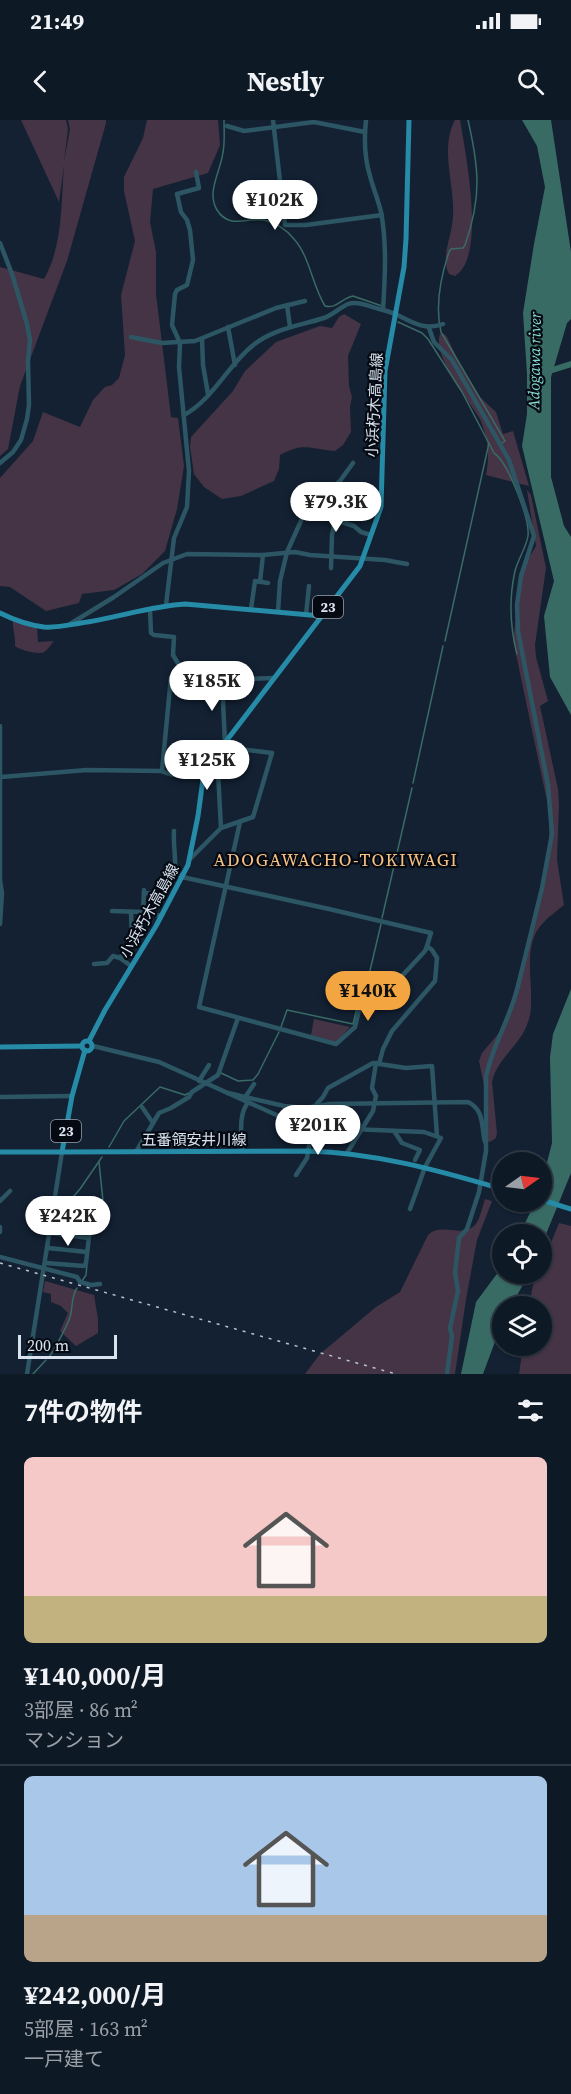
<!DOCTYPE html>
<html lang="ja">
<head>
<meta charset="utf-8">
<style>
	body { margin:0; font-family:"Source Serif 4","Noto Sans JP",serif; background:#1c2632; color:#f1f3f6; height:100vh; display:flex; flex-direction:column; font-size:22px; white-space:nowrap }
	* { box-sizing:border-box; margin:0 }
	p { font-size:20px; color:#9ba0a7 }
	.icon { flex:none; width:33px; height:33px; fill:none; stroke:currentColor; stroke-width:2; stroke-linecap:round; stroke-linejoin:round }
	.map { position:relative; height:1254px; overflow:hidden }
	.sheet { display:flex; flex-direction:column; background:#0e1926; flex:1 }
	.sheet>* { flex:none }
	.needle { width:39px; rotate:76deg }
	.tools { position:absolute; left:492px; top:1032px; display:grid; gap:12px }
	.tools a { display:grid; place-items:center; width:60px; height:60px; border-radius:50%; background:#0e1926; box-shadow:0 2px 4px #0004,0 0 0 2px #2e3843; font-size:30px }
	.scale { position:absolute; left:18px; bottom:15px; width:99px; box-sizing:border-box; padding-left:6px; border:3px solid #d9e2ef; border-top:0; font-size:16px; line-height:21px; white-space:nowrap; color:#d9e2ef; -webkit-text-stroke:4px #050a12; paint-order:stroke }
	.price { position:absolute; translate:-50% -51px; padding:0 14px; border-radius:21px; background:#fff; color:#222; font-size:20px; line-height:39px; filter:drop-shadow(0 2px 3px #0008) }
	.price::after { content:''; position:absolute; left:50%; top:36px; width:18px; height:14px; margin-left:-9px; background:inherit; clip-path:polygon(0 0,100% 0,50% 100%) }
	.price.selected { background:#f2a541; color:#111 }
	ul { padding:0; list-style:none }
	li { display:grid; align-content:center; gap:12px; height:318px; padding:0 24px }
	li+li { border-top:2px solid #2e3843 }
	li span { display:grid; place-items:center; height:186px; border-radius:9px; color:#555 }
	li>.icon { margin-inline-start:auto }
	span .icon { width:108px; height:108px; fill:#fffc; stroke-width:1 }
	li b { font-size:26px }
	h2 { display:flex; justify-content:space-between; align-items:center; height:72px; padding:0 24px; font-size:26px }
	.status { display:flex; justify-content:space-between; align-items:center; height:42px; padding:0 30px; background:#0e1926; direction:ltr }
	.status svg { height:16px; fill:currentColor }
	header { display:flex; justify-content:space-between; align-items:center; height:78px; padding:0 24px; background:#0e1926; font-size:27px; font-weight:700 }
	.map>svg:first-child { display:block }
	.green { fill:#453445 }
	.water { fill:#396b65 }
	.lines { fill:none; stroke-linecap:round; stroke-linejoin:round }
	.stream { stroke:#396b65; stroke-width:1.5 }
	.river { stroke:#396b65; stroke-width:6 }
	.minor { stroke:#2c5664; stroke-width:4.5 }
	.major { stroke:#268ba7; stroke-width:5 }
	.rail { stroke:#b8c2d0; stroke-width:1.5; stroke-dasharray:3 6; stroke-linecap:butt }
	.labels { text-anchor:middle; dominant-baseline:central; stroke-width:4.5; stroke-linejoin:round; paint-order:stroke }
	.shield { fill:#050a12; stroke:#99a1ad; stroke-width:1.5 }
	.shield-label { font-size:14px; font-weight:bold; fill:#d9e2ef }
	.street-label { font-size:15px; fill:#d9e2ef; stroke:#050a12 }
	.water-label { font-size:16px; font-style:italic; fill:#86dcd3; stroke:#050a12 }
	.quarter-label { font-size:18px; letter-spacing:1.5px; fill:#f9c285; stroke:#050a12 }
</style>
</head>
<body>
<div class="status"><b>21:49</b><svg viewBox="0 0 49 12"><path d="M0 12V9h3v3zM5 12V6h3v6zM10 12V3h3v9zM15 12V0h3v12zM26 1h20v11H26zM47 4h2v5h-2z"/></svg></div>
<header><svg class="icon" aria-label="back" viewBox="0 0 24 24"><path d="M15 5l-7 7 7 7"/></svg>Nestly<svg class="icon" aria-label="search" viewBox="0 0 24 24"><circle cx="10" cy="10" r="6"/><path d="M15 15l6 6"/></svg></header>
<div class="map">
<svg width="571" height="1254" viewBox="0 0 571 1254">
	<rect width="100%" height="100%" fill="#132133"/>
	<g class="green">
		<path d="M 21,0 L 66,0 L 68,9 L 64,42 L 70,9 L 68,0 L 106,0 L 106,3 L 67,141 L 20,266 L 8,329 L 0,336 L 0,147 L 44,159 C 63,126 61,83 64,45 L 59,82 Z"/>
		<path d="M 147,0 L 218,0 L 220,25 L 208,53 L 153,69 L 150,102 L 156,132 L 156,174 L 171,297 L 178,298 L 184,346 L 177,389 L 165,431 L 142,454 L 114,470 L 82,474 L 79,483 L 46,491 L 10,467 L 0,466 L 0,358 L 33,321 L 43,292 L 80,307 L 93,280 L 105,267 L 112,265 L 119,258 L 125,235 L 121,175 L 135,121 L 124,71 L 124,57 L 143,18 Z"/>
		<path d="M 455,0 L 460,0 C 465,31 487,137 455,156 L 449,154 C 441,139 450,120 452,105 C 458,70 438,32 455,0 Z"/>
		<path d="M 344,194 L 361,204 L 348,236 L 349,266 L 352,277 L 350,287 L 351,312 L 343,325 L 335,331 C 310,329 304,322 280,335 L 279,349 L 274,361 L 241,376 L 222,379 L 204,367 L 194,354 L 190,327 L 191,317 L 233,271 L 245,251 L 276,222 L 320,206 L 332,208 L 339,197 Z"/>
		<path d="M 440,214 L 444,214 L 447,217 L 461,247 L 480,277 L 496,292 L 503,314 L 513,311 L 529,366 L 486,355 C 490,335 488,318 480,299 C 468,280 432,236 440,214 Z"/>
		<path d="M 527,370 L 531,375 L 546,448 L 535,525 L 536,537 L 548,581 L 540,586 L 558,669 L 559,685 L 557,740 L 564,785 C 557,791 549,796 543,803 C 526,820 530,848 531,870 C 531,881 532,892 528,902 C 521,925 497,938 492,962 L 497,1013 L 496,1018 L 490,1022 L 487,1021 L 484,965 L 479,941 L 482,933 L 504,907 L 538,787 L 549,720 L 550,695 L 513,520 L 522,454 L 527,441 L 536,426 Z"/>
		<path d="M 13,501 L 37,508 L 38,522 L 54,521 C 51,524 48,530 44,532 C 38,535 20,530 15,526 C 16,517 12,508 13,501 Z"/>
		<path d="M 314,899 L 350,907 L 336,922 L 311,915 Z"/>
		<path d="M 485,1079 L 492,1081 L 477,1120 L 466,1179 L 455,1254 L 305,1254 L 320,1234 L 376,1187 L 400,1172 L 428,1115 C 442,1102 460,1118 474,1106 C 480,1101 482,1087 485,1079 Z"/>
		<path d="M 559,1103 L 571,1106 L 571,1254 L 519,1254 L 523,1226 L 542,1226 L 542,1186 L 529,1186 L 533,1165 L 538,1154 L 542,1154 L 542,1145 Z"/>
		<path d="M 45,1161 L 94,1175 L 98,1199 L 98,1213 L 76,1226 L 60,1211 L 68,1193 L 61,1186 L 51,1182 L 51,1174 L 43,1172 Z"/>
	</g>
	<g class="water">
		<path d="M 522,0 L 551,0 L 571,132 L 571,199 L 567,203 L 551,257 L 551,357 L 564,406 L 571,417 L 571,595 L 550,557 L 544,496 L 554,461 L 522,326 L 527,294 L 527,254 L 523,193 L 534,124 L 545,67 L 537,26 Z"/>
		<path d="M 571,869 L 571,1053 L 542,1124 L 542,1114 L 520,1114 L 535,1082 L 542,1082 L 542,1062 L 552,1023 L 550,937 L 553,914 Z"/>
		<path d="M 502,1147 L 502,1154 L 529,1154 L 511,1186 L 502,1186 L 502,1203 L 483,1254 L 461,1254 L 476,1182 Z"/>
	</g>
	<g class="lines">
		<g class="stream">
			<path d="M 224,0 C 224,11 225,22 223,32 C 221,51 206,72 217,90 C 229,109 246,98 263,100 C 275,102 287,110 294,119 C 310,137 312,165 325,186 C 337,189 342,178 353,176 L 382,186"/>
			<path d="M 468,0 C 479,48 482,77 465,125 L 463,128 L 451,129 L 449,132 C 441,156 435,187 441,212 L 502,316 L 505,321 L 502,323"/>
			<path d="M 398,202 L 422,213 L 428,219 L 462,272 L 494,333 C 508,342 530,399 528,416 C 526,428 518,439 515,451 C 509,478 510,507 517,534"/>
			<path d="M 445,521 L 489,323"/>
			<path d="M 413,663 L 443,526"/>
			<path d="M 382,798 L 412,668"/>
			<path d="M 281,907 L 287,890 L 353,904 L 360,875 L 364,876 L 381,804"/>
			<path d="M 221,953 L 238,961 L 253,960 L 258,954 L 279,912"/>
			<path d="M 109,1027 L 124,1001 L 160,967 L 185,975 L 189,973"/>
			<path d="M 61,1091 L 80,1069 L 102,1037"/>
			<path d="M 92,1109 L 93,1098 L 103,1081 L 99,1042"/>
			<path d="M 82,1161 L 86,1155 L 87,1144"/>
			<path d="M 49,1237 C 54,1231 68,1204 70,1197 C 73,1187 71,1176 77,1168"/>
			<path d="M 33,1254 L 46,1240"/>
		</g>
		<path class="river" d="M 546,252 L 571,244"/>
		<g class="minor">
			<path d="M 273,0 L 285,105 L 306,105 L 382,95"/>
			<path d="M 366,0 C 364,19 364,37 370,56 C 373,68 378,79 381,92 C 387,123 385,158 383,190 C 406,195 418,213 443,204"/>
			<path d="M 227,6 L 244,11 L 314,2 L 365,12"/>
			<path d="M 0,123 L 12,154 L 27,204 L 30,220 L 28,241 L 29,285 L 27,299 L 21,320 L 13,332 L 0,343"/>
			<path d="M 287,185 L 290,207"/>
			<path d="M 228,207 L 235,245"/>
			<path d="M 429,208 L 434,222 L 452,240 L 509,340 L 534,416 L 521,456 L 517,485 L 518,511 L 548,665 L 552,714 L 542,768 L 517,870 C 509,900 492,927 486,957 L 486,1031 L 479,1072 L 467,1109 L 459,1118 L 455,1152 L 458,1171 L 450,1208 L 452,1216 L 447,1254"/>
			<path d="M 131,217 L 162,223 L 195,221 L 276,188 L 305,181"/>
			<path d="M 202,219 L 203,245 L 208,274"/>
			<path d="M 184,295 C 212,280 227,247 251,227 C 271,209 299,206 324,198 C 333,195 339,188 348,184 C 358,180 373,188 383,190"/>
			<path d="M 306,391 L 354,406 L 361,412 L 371,415"/>
			<path d="M 331,448 L 332,415 L 335,401"/>
			<path d="M 260,462 L 263,435"/>
			<path d="M 166,485 L 174,418 L 187,387 L 189,351 L 179,247 L 180,223 L 172,205 L 175,174 L 177,170 L 187,165 L 193,140 L 190,110 L 187,100 L 181,92 L 177,74 L 199,68 L 196,52"/>
			<path d="M 251,489 L 255,461 L 268,463"/>
			<path d="M 150,490 L 151,513 L 154,515 L 174,517 L 173,535 L 179,545 L 180,554 L 176,558"/>
			<path d="M 278,492 L 280,461 L 287,432 L 305,392 L 340,361 L 353,343"/>
			<path d="M 306,495 L 309,466"/>
			<path d="M 70,504 L 114,477 L 163,443 L 187,434 L 263,435 L 295,432 L 310,435 L 385,440 L 407,444"/>
			<path d="M 222,560 L 225,623"/>
			<path d="M 0,606 L 0,760 L 2,773 L 0,804"/>
			<path d="M 217,633 L 221,708"/>
			<path d="M 162,651 L 171,557 L 219,560 L 273,558"/>
			<path d="M 1,657 L 87,650 L 162,651 C 175,658 192,655 206,652"/>
			<path d="M 240,702 L 199,887 L 336,924 L 355,907 L 362,878 L 378,882 L 425,831 L 427,826"/>
			<path d="M 174,711 C 173,725 176,737 175,751 L 182,757 L 329,789 L 431,813 L 427,826 L 432,830 L 437,838 L 435,861 L 392,911 L 383,929 L 379,944"/>
			<path d="M 190,739 L 221,708 L 253,697 L 272,633 L 222,627"/>
			<path d="M 144,773 L 155,774"/>
			<path d="M 112,791 L 143,792 L 161,796"/>
			<path d="M 143,792 L 144,770"/>
			<path d="M 120,838 L 132,819 L 131,792"/>
			<path d="M 94,844 L 107,843 L 113,836 L 120,838 L 131,846"/>
			<path d="M 93,926 L 159,942 L 303,1007 L 424,1012 L 441,1018 L 425,1047 L 410,1089"/>
			<path d="M 199,961 L 209,945"/>
			<path d="M 228,973 L 284,986 L 305,988 L 330,984 L 468,982 C 485,990 481,1007 485,1022"/>
			<path d="M 246,976 L 254,964"/>
			<path d="M 0,977 L 72,976"/>
			<path d="M 315,986 L 323,977 L 328,968 L 373,943 L 406,948 L 432,946 L 437,1016"/>
			<path d="M 142,987 L 153,1003"/>
			<path d="M 394,1011 L 402,1023 L 420,1030 L 415,1040"/>
			<path d="M 146,1015 L 187,1025 L 187,1031"/>
			<path d="M 242,1031 C 242,1015 238,997 247,984"/>
			<path d="M 136,1032 L 159,993 L 171,988 L 189,977 L 192,972 L 218,955 L 238,898"/>
			<path d="M 347,1033 L 373,991 L 376,976 L 372,968 L 376,943"/>
			<path d="M 296,1055 L 307,1038 L 312,1008"/>
			<path d="M 0,1081 L 10,1071"/>
			<path d="M 0,1107 L 0,1112"/>
			<path d="M 50,1113 L 89,1118"/>
			<path d="M 48,1128 L 87,1132"/>
			<path d="M 0,1137 L 77,1157 L 80,1162 L 91,1165 L 100,1164"/>
			<path d="M 46,1143 L 84,1146 L 86,1143 L 90,1108 C 77,1099 65,1097 52,1105"/>
			<path d="M 27,1254 L 62,1032"/>
		</g>
		<g class="major">
			<path d="M 0,493 C 14,500 28,505 44,507 C 56,508 69,505 81,503 C 116,498 151,486 185,484 L 321,496"/>
			<circle cx="87" cy="926" r="5"/>
			<path d="M 89,921 L 105,890 L 156,806 L 188,745 L 198,696 L 203,659 L 214,637 L 360,446 L 381,387 L 385,251 L 404,147 L 406,119 L 409,0"/>
			<path d="M 0,927 L 82,926"/>
			<path d="M 0,1032 L 62,1032 L 72,976 L 85,930"/>
			<path d="M 62,1032 L 308,1031 C 376,1033 437,1050 502,1069"/>
			<path d="M 542,1080 L 571,1089"/>
		</g>
		<path class="rail" d="M 0,1143 L 396,1254"/>
	</g>
	<g class="labels">
		<g class="shield">
			<rect x="313" y="476" width="30" height="22" rx="4.5"/>
			<rect x="51" y="1000" width="30" height="22" rx="4.5"/>
		</g>
		<g class="shield-label">
			<text x="328" y="487">23</text>
			<text x="66" y="1011">23</text>
		</g>
		<g class="street-label">
			<text transform="translate(374 285) rotate(-87)">小浜朽木高島線</text>
			<text transform="translate(149 791) rotate(-61)">小浜朽木高島線</text>
			<text x="194" y="1019">五番領安井川線</text>
		</g>
		<g class="water-label">
			<text transform="translate(534 241) rotate(-89)">Adogawa river</text>
		</g>
		<g class="quarter-label">
			<text x="336" y="739">ADOGAWACHO-TOKIWAGI</text>
		</g>
	</g>
</svg>
<div class="tools">
<a><svg class="needle" viewBox="-14 -14 28 28"><path d="M0-13l5 13h-10z" fill="#e53935"/><path d="M0 13l5-13h-10z" fill="#9ba0a7"/></svg></a>
<a><svg class="icon" aria-label="locate" viewBox="0 0 24 24"><circle cx="12" cy="12" r="6"/><path d="M12 2v4M12 18v4M2 12h4M18 12h4"/></svg></a>
<a><svg class="icon" aria-label="layers" viewBox="0 0 24 24"><path d="M12 4l9 5-9 5-9-5zM3 14l9 5 9-5"/></svg></a>
</div>
<div class="scale">200 m</div>
<b class="price" style="left:275px;top:111px">¥102K</b>
<b class="price" style="left:336px;top:413px">¥79.3K</b>
<b class="price" style="left:212px;top:592px">¥185K</b>
<b class="price" style="left:207px;top:671px">¥125K</b>
<b class="price selected" style="left:368px;top:902px">¥140K</b>
<b class="price" style="left:318px;top:1036px">¥201K</b>
<b class="price" style="left:68px;top:1127px">¥242K</b>
</div>
<section class="sheet">
<h2>7件の物件<svg class="icon" aria-label="filters" viewBox="0 0 24 24"><path d="M4 7h16M4 17h16"/><circle cx="9" cy="7" r="2"/><circle cx="15" cy="17" r="2"/></svg></h2>
<ul>
<li><span style="background:linear-gradient(#f6c9c9 75%,#c2b280 0)"><svg class="icon" aria-label="home" viewBox="0 0 24 24"><path d="M3 11l9-7 9 7M6 9v11h12V9"/></svg></span><div><b>¥140,000/月</b><p>3部屋 · 86 m²</p><p>マンション</p></div></li>
<li><span style="background:linear-gradient(#a9c7e8 75%,#b9a48a 0)"><svg class="icon" aria-label="home" viewBox="0 0 24 24"><path d="M3 11l9-7 9 7M6 9v11h12V9"/></svg></span><div><b>¥242,000/月</b><p>5部屋 · 163 m²</p><p>一戸建て</p></div></li>
</ul>
</section>
</body>
</html>
